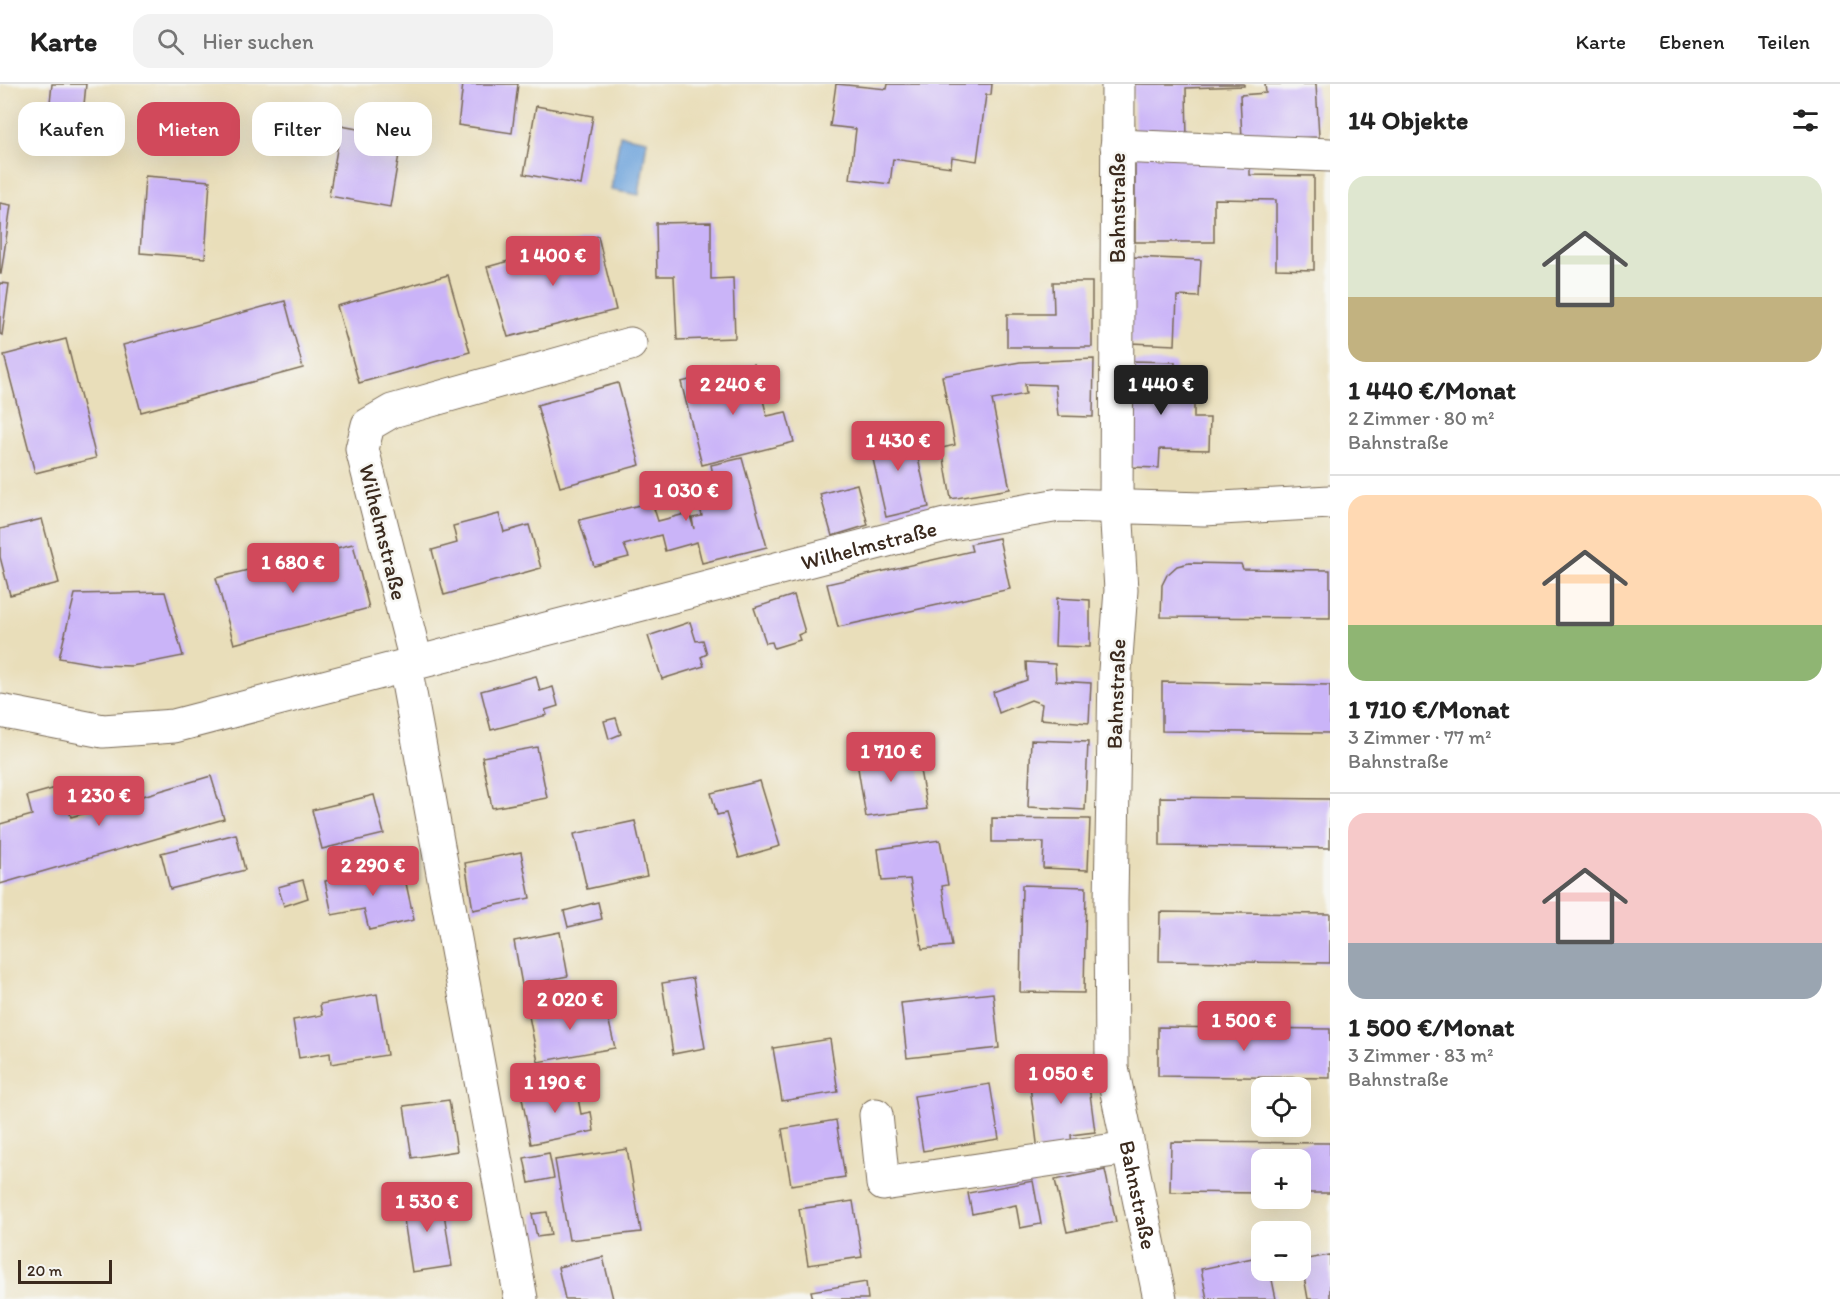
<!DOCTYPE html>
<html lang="de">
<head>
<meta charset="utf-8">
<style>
	body { margin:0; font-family:Itim,sans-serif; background:#f2f2f2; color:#222; height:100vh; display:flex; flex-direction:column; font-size:22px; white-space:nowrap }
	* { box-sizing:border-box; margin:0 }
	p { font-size:20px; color:#767676 }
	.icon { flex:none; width:33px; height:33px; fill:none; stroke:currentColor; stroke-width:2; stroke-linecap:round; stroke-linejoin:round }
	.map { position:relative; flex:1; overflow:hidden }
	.side { display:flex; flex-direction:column; background:#fff; width:510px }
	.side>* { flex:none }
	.banner { position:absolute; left:18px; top:18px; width:570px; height:54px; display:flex; gap:12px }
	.buttons { position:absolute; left:1251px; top:993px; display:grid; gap:12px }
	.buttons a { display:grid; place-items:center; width:60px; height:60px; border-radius:12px; background:#fff; box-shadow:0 6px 24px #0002; font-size:30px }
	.scale { position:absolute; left:18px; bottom:15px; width:94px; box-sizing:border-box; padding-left:6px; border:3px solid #3b2a1e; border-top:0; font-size:16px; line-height:21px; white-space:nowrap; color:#3b2a1e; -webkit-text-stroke:4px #f6f6f2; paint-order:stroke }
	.price { position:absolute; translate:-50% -51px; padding:0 14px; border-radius:6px; background:#d1495b; color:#fff; font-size:20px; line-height:39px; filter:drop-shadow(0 2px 3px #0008) }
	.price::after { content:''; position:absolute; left:50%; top:36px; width:18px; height:14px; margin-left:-9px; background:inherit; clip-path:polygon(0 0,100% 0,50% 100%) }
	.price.active { background:#222; color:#fff }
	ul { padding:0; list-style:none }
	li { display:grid; align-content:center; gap:12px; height:318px; padding:0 18px }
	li+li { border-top:2px solid #e0e0e0 }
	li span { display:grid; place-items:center; height:186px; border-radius:18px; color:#555 }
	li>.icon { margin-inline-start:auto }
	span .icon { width:108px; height:108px; fill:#fffc; stroke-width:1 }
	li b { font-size:26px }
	h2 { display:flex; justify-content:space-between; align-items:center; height:72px; padding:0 18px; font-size:26px }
	.chip { padding:0 21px; border-radius:18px; background:#fff; box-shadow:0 6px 24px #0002; font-size:21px; line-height:54px }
	.chip.active { background:#d1495b; color:#fff }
	header { display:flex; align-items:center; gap:36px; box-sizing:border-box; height:84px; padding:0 30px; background:#fff; border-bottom:2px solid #e0e0e0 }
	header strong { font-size:28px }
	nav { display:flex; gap:33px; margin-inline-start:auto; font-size:21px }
	.search { width:420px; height:54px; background:#f2f2f2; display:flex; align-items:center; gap:15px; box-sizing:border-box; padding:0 21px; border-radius:18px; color:#767676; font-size:22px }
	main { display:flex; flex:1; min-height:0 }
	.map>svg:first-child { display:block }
	.water { fill:#6fa4dc; stroke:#55677d; stroke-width:1.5 }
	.building { fill:#cab4f8 }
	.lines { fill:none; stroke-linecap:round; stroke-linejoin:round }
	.minor-casing { stroke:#786955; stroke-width:35 }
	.minor { stroke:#fff; stroke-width:33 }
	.labels { text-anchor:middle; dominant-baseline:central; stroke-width:5; stroke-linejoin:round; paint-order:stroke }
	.street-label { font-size:22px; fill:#3b2a1e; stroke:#f6f6f2 }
</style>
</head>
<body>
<header>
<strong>Karte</strong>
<div class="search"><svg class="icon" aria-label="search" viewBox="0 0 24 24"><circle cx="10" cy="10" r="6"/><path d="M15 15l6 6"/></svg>Hier suchen</div>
<nav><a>Karte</a><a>Ebenen</a><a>Teilen</a></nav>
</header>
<main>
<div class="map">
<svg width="1330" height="1215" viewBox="0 0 1330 1215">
	<rect width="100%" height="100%" fill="#f6f6f2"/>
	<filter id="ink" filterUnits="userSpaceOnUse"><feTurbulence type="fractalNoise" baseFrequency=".0167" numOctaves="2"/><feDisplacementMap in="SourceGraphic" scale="12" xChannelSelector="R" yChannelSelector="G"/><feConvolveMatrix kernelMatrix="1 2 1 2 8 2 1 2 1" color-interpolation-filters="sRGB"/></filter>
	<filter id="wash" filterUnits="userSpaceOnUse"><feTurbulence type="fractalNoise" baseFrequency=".008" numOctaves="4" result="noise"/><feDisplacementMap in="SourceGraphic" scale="24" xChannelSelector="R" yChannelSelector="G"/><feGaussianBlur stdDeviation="1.35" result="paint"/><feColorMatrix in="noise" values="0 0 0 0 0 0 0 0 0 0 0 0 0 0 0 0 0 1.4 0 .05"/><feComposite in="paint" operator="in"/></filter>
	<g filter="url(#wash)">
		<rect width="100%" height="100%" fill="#e9deba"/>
		<path class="water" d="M 620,51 L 647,56 L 639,111 L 611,106 Z"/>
		<g id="blocks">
			<g class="building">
				<path d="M 52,0 L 86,0 L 83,31 L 49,28 Z"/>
				<path d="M 463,0 L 518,0 L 512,49 L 458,41 Z"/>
				<path d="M 836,0 L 887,5 L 888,0 L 992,0 L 991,11 L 986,11 L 977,77 L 952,73 L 951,83 L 893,75 L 890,100 L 850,95 L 856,45 L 830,42 Z"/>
				<path d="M 1133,0 L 1244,0 L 1244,2 L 1186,4 L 1187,56 L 1135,57 Z"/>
				<path d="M 1265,0 L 1316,0 L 1319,53 L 1242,56 L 1240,11 L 1266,9 Z"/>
				<path d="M 536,22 L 593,32 L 581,101 L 524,90 Z"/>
				<path d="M 341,42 L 402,53 L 390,123 L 329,112 Z"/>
				<path d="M 1135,68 L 1250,69 L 1250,91 L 1314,92 L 1314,186 L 1276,185 L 1276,116 L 1214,115 L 1214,158 L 1135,158 Z"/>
				<path d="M 145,92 L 210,97 L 205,174 L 140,169 Z"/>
				<path d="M 0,119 L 11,121 L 1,190 L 0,190 Z"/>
				<path d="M 711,138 L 711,195 L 733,194 L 735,254 L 677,256 L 674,192 L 657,192 L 656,139 Z"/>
				<path d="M 598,152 L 616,226 L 508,253 L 487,183 Z"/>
				<path d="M 1133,173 L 1201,176 L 1199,213 L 1177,212 L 1175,261 L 1130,259 Z"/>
				<path d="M 448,191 L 470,268 L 359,299 L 337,222 Z"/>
				<path d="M 1053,198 L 1092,198 L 1092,263 L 1007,263 L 1007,230 L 1054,230 Z"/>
				<path d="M 0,199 L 9,200 L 2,251 L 0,250 Z"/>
				<path d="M 285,217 L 303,284 L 141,328 L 123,261 Z"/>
				<path d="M 66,255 L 96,374 L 35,389 L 4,271 Z"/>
				<path d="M 1094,275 L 1093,333 L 1058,332 L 1055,301 L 1025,300 L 1026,310 L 992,316 L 1010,405 L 951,415 L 942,364 L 955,361 L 942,292 L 1020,278 Z"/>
				<path d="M 1131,277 L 1175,278 L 1174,314 L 1194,315 L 1194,334 L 1210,334 L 1209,366 L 1160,365 L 1159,384 L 1130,383 Z"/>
				<path d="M 754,280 L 767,332 L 786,328 L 794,358 L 702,381 L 681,298 Z"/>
				<path d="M 618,299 L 640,381 L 560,403 L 537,321 Z"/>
				<path d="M 911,343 L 929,423 L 886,433 L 868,353 Z"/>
				<path d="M 742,374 L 767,463 L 702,479 L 697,458 L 665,467 L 661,451 L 624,461 L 629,473 L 594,482 L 579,436 L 652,418 L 658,437 L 689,429 L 694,445 L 692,434 L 702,432 L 695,400 L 714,396 L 711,381 Z"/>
				<path d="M 857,400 L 868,441 L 832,452 L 820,410 Z"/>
				<path d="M 499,430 L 504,448 L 529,441 L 541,484 L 444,511 L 432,466 L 457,459 L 453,442 Z"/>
				<path d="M 42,435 L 59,499 L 10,511 L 0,473 L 0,445 Z"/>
				<path d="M 999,454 L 1010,505 L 838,543 L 827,500 L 972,467 L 970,460 Z"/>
				<path d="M 353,460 L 369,524 L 234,560 L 216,494 Z"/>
				<path d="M 1189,479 L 1241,480 L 1243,485 L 1330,486 L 1330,534 L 1161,533 L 1162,501 L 1167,491 L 1177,482 Z"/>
				<path d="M 165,508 L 183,572 L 132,582 L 100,581 L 59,574 L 75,510 Z"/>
				<path d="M 794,511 L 805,548 L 798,551 L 800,556 L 774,564 L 772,558 L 766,559 L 754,524 Z"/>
				<path d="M 1057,514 L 1090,516 L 1090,563 L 1055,562 Z"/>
				<path d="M 690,538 L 696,557 L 703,556 L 707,570 L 701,573 L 704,582 L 662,595 L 648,552 Z"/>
				<path d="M 1026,578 L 1055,580 L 1056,597 L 1091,599 L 1089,639 L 1040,635 L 1042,620 L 1031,616 L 999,629 L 993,608 L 1027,596 Z"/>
				<path d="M 536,592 L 540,607 L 553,603 L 558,622 L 545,626 L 547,631 L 491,646 L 481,607 Z"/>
				<path d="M 1162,598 L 1330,601 L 1330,649 L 1162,647 Z"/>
				<path d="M 616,634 L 621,650 L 609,655 L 604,637 Z"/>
				<path d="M 1031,656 L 1088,658 L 1085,726 L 1028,723 Z"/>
				<path d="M 537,663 L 547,714 L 492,724 L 482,673 Z"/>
				<path d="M 916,664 L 927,725 L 866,733 L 856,672 Z"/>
				<path d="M 211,692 L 224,735 L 0,800 L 0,740 L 32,731 L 27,712 L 63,702 L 71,733 Z"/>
				<path d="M 760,697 L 780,762 L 739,774 L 726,729 L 717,731 L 711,709 Z"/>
				<path d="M 374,711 L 384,750 L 322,765 L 312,726 Z"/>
				<path d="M 1160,713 L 1330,715 L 1330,764 L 1160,762 Z"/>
				<path d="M 992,734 L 1090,735 L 1088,786 L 1043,784 L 1044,758 L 992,758 Z"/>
				<path d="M 635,737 L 647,792 L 587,805 L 574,750 Z"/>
				<path d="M 236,750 L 245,786 L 170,805 L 161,769 Z"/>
				<path d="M 940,756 L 948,801 L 942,802 L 952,862 L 922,865 L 910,795 L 882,797 L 878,765 Z"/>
				<path d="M 521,768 L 530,814 L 473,826 L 465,779 Z"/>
				<path d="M 402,781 L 414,836 L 369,846 L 364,825 L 332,831 L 325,797 Z"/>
				<path d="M 303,796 L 308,814 L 284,822 L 278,803 Z"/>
				<path d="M 1022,801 L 1086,803 L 1084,909 L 1020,908 Z"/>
				<path d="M 598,818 L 602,835 L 568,843 L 564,827 Z"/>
				<path d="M 1160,828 L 1330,830 L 1330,879 L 1159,877 Z"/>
				<path d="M 560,848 L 568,892 L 522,901 L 514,857 Z"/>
				<path d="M 693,894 L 705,964 L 673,970 L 662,899 Z"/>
				<path d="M 993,909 L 999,964 L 907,974 L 901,919 Z"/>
				<path d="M 377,910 L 387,971 L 331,980 L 330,969 L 299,974 L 293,936 L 322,931 L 320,920 Z"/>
				<path d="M 581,917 L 583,928 L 606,925 L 615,964 L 538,978 L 528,927 Z"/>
				<path d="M 1158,943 L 1330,945 L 1330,994 L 1158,992 Z"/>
				<path d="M 830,955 L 838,1008 L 782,1017 L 773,964 Z"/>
				<path d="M 1086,979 L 1095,1048 L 1071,1051 L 1072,1063 L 1038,1067 L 1028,986 Z"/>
				<path d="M 575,998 L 581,1030 L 591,1028 L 594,1047 L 531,1060 L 521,1009 Z"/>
				<path d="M 990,1000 L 999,1055 L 923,1067 L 914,1012 Z"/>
				<path d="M 449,1016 L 457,1067 L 412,1074 L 404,1022 Z"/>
				<path d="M 836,1036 L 845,1093 L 791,1101 L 782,1045 Z"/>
				<path d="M 1171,1058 L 1330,1059 L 1330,1109 L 1300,1109 L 1300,1076 L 1262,1076 L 1262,1109 L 1170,1108 Z"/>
				<path d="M 627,1065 L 641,1148 L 569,1156 L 555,1076 Z"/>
				<path d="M 549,1069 L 554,1094 L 529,1099 L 524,1074 Z"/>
				<path d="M 1105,1086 L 1116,1138 L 1067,1148 L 1055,1096 Z"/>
				<path d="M 1033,1097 L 1041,1140 L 1020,1144 L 1016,1121 L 972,1130 L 968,1109 Z"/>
				<path d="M 441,1109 L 452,1182 L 412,1188 L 401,1116 Z"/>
				<path d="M 853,1117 L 862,1173 L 808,1181 L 799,1125 Z"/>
				<path d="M 547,1128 L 551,1151 L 537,1153 L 532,1130 Z"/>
				<path d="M 1330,1171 L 1330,1215 L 1308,1215 L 1301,1176 Z"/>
				<path d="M 1262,1172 L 1262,1186 L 1270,1186 L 1276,1215 L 1207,1215 L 1201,1185 Z"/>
				<path d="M 603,1173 L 613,1215 L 565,1215 L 558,1183 Z"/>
				<path d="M 866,1198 L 868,1215 L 813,1215 L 811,1207 Z"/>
			</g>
		</g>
	</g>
	<g filter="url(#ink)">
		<use href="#blocks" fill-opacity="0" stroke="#786955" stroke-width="1.5"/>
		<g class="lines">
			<defs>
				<g id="minor">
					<path id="s1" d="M 1118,0 L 1116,422 L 1121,506 L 1115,587 L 1111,818 L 1112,984 L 1160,1215"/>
					<path d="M 1117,62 L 1330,71"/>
					<path d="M 416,577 L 362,365 L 368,341 L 392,327 L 630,260"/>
					<path d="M 405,582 L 521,1215"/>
					<path id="s2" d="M 0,627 L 103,647 L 174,642 L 945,441 L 1059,421 L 1204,425 L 1330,418"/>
					<path d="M 876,1031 L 883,1100 L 1128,1064"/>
				</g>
			</defs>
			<use href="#minor" class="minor-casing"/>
			<use href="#minor" class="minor"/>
		</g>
	</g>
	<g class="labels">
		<g class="street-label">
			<text transform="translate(1117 124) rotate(-90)">Bahnstraße</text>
			<text transform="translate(383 448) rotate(76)">Wilhelmstraße</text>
			<text stroke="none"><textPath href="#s2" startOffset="894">Wilhelmstraße</textPath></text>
			<text transform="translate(1116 610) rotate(-88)">Bahnstraße</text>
			<text stroke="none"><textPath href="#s1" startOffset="1114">Bahnstraße</textPath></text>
		</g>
	</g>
</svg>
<div class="buttons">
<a><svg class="icon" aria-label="locate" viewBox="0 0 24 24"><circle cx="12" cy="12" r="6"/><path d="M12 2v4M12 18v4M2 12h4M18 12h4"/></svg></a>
<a>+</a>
<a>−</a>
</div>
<div class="scale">20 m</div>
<b class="price" style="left:553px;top:203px">1 400 €</b>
<b class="price" style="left:733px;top:332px">2 240 €</b>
<b class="price active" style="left:1161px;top:332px">1 440 €</b>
<b class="price" style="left:898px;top:388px">1 430 €</b>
<b class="price" style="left:686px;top:438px">1 030 €</b>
<b class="price" style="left:293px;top:510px">1 680 €</b>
<b class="price" style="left:891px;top:699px">1 710 €</b>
<b class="price" style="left:99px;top:743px">1 230 €</b>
<b class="price" style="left:373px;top:813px">2 290 €</b>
<b class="price" style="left:570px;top:947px">2 020 €</b>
<b class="price" style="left:1244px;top:968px">1 500 €</b>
<b class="price" style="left:1061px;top:1021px">1 050 €</b>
<b class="price" style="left:555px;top:1030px">1 190 €</b>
<b class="price" style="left:427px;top:1149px">1 530 €</b>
<div class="banner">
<a class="chip">Kaufen</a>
<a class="chip active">Mieten</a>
<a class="chip">Filter</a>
<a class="chip">Neu</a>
</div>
</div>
<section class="side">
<h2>14 Objekte<svg class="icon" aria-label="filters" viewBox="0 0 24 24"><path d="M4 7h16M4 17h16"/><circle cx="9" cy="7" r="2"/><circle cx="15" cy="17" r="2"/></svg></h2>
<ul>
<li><span style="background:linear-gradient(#dfe7d0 65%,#c2b280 0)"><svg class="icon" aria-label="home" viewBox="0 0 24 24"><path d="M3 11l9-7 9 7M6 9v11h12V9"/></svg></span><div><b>1 440 €/Monat</b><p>2 Zimmer · 80 m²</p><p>Bahnstraße</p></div></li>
<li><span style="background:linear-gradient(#ffd9b3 70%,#8fb573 0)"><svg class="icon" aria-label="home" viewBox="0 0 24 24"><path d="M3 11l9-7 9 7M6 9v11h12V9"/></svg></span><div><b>1 710 €/Monat</b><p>3 Zimmer · 77 m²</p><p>Bahnstraße</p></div></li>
<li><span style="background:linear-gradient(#f6c9c9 70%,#9aa5b1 0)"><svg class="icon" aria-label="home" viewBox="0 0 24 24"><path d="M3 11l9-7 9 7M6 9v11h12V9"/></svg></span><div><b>1 500 €/Monat</b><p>3 Zimmer · 83 m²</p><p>Bahnstraße</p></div></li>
</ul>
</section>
</main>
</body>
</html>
